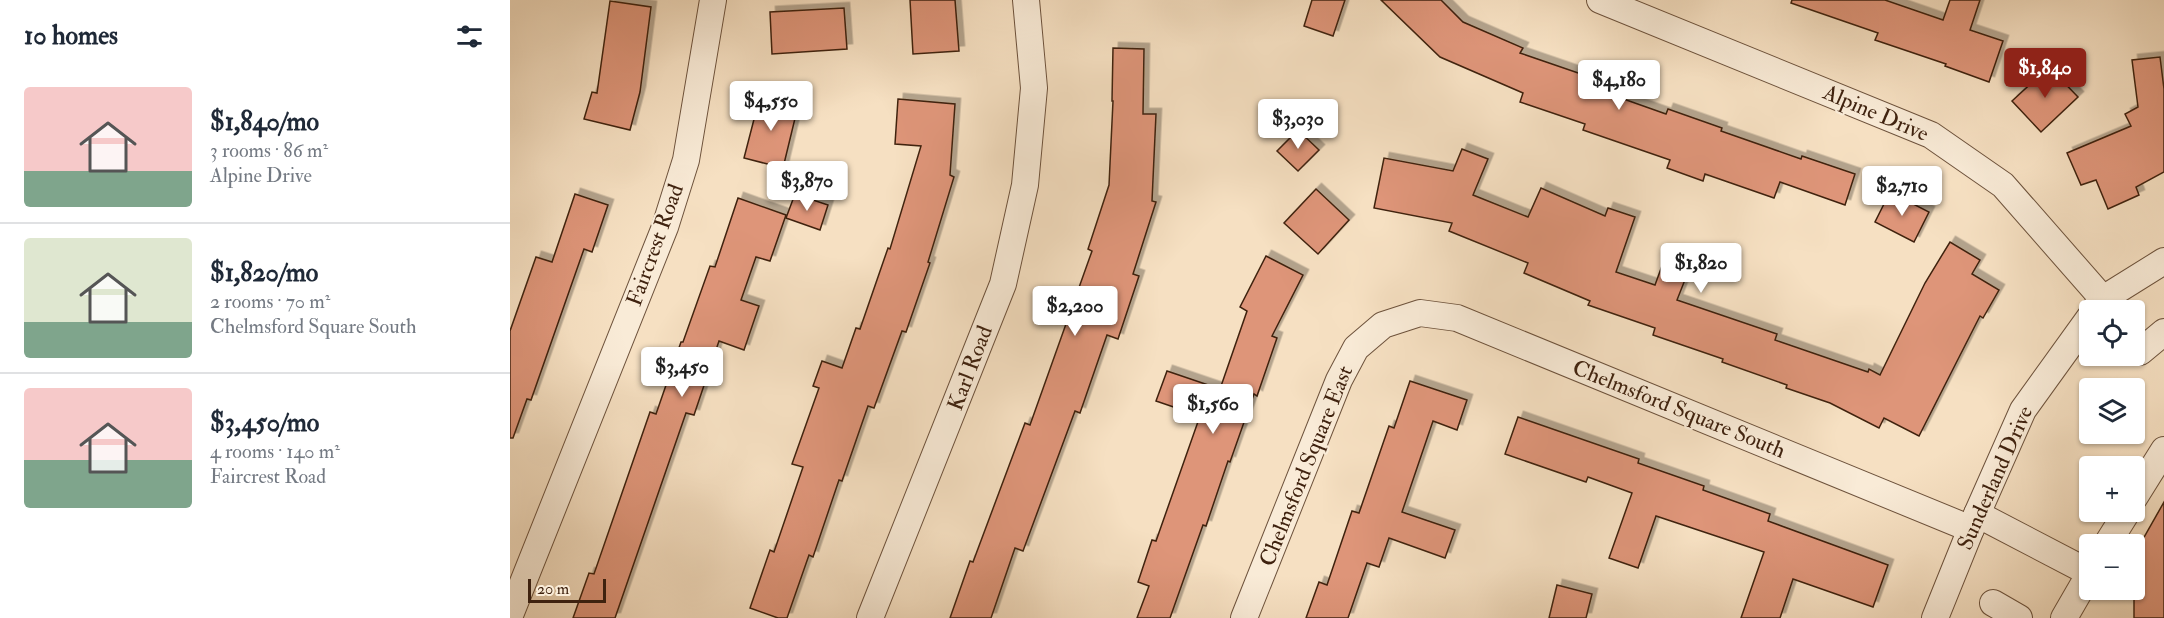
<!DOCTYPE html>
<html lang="en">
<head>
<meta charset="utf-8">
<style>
	body { margin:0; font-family:"IM FELL Double Pica",serif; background:#f6f6f7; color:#1f2937; height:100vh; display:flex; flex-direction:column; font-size:22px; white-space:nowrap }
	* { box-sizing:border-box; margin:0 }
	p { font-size:20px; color:#747a83 }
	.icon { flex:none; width:33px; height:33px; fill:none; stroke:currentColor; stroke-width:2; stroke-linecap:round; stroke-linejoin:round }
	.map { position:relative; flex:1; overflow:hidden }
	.sheet { display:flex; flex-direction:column; background:#fff; width:510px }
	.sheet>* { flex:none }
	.controls { position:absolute; left:1569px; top:300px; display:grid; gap:12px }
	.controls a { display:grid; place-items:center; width:66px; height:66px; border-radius:6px; background:#fff; box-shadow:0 2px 4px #0004; font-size:30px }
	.scale { position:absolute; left:18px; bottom:15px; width:78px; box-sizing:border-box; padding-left:6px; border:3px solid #3f220f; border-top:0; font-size:16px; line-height:21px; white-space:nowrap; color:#3f220f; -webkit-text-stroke:4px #f9ebd7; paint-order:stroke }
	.price { position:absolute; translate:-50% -51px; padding:0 14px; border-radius:6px; background:#fff; color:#222; font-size:20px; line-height:39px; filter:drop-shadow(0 2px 3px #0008) }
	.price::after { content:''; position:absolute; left:50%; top:36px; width:18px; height:14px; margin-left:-9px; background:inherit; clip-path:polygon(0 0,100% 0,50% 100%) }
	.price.on { background:#8f2418; color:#fff }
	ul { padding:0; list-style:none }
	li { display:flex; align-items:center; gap:18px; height:150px; padding:0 24px }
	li+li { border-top:2px solid #e0e1e3 }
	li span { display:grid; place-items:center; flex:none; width:168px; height:120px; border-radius:6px; color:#555 }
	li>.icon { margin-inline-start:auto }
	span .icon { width:72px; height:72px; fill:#fffc; stroke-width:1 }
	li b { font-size:26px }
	h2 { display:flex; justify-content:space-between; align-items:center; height:72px; padding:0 24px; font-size:26px }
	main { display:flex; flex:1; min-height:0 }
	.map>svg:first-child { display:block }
	.building { fill:#de9579; stroke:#3f220f; stroke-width:1.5; filter:url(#shadow) }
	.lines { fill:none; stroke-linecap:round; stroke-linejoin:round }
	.minor-casing { stroke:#6d523c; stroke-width:28 }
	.minor { stroke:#f9ebd7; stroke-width:26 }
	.labels { text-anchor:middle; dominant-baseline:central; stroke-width:4.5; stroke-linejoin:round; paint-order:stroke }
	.street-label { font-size:22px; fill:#3f220f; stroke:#f9ebd7 }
</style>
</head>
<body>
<main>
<section class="sheet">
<h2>10 homes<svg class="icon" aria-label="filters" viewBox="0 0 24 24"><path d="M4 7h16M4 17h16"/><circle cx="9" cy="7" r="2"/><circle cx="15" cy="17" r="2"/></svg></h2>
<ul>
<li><span style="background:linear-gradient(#f6c9c9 70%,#7fa58c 0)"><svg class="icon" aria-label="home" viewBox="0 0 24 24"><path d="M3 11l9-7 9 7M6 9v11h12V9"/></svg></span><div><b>$1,840/mo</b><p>3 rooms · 86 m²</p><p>Alpine Drive</p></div></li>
<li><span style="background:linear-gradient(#dfe7d0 70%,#7fa58c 0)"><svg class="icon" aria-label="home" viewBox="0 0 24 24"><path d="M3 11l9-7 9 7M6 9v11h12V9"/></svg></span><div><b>$1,820/mo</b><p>2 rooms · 70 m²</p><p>Chelmsford Square South</p></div></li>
<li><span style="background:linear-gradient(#f6c9c9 60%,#7fa58c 0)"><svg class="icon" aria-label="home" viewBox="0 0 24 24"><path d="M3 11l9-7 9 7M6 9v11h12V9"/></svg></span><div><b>$3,450/mo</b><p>4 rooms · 140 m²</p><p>Faircrest Road</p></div></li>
</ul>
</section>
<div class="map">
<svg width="1654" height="618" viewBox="0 0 1654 618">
	<defs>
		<filter id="shadow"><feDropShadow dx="5.5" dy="-5.5" stdDeviation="0" flood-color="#0004"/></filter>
	</defs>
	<rect width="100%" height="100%" fill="#f6e0c2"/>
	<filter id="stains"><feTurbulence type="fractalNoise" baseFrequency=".00333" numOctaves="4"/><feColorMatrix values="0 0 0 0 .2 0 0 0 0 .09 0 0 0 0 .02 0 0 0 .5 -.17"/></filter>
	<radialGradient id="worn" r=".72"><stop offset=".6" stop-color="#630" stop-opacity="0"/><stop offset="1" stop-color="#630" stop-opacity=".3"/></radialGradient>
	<g class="building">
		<path d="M 400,0 L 445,0 L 449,51 L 403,54 Z"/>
		<path d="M 802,0 L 835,0 L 823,36 L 794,26 Z"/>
		<path d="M 871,0 L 931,0 L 953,22 L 1013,48 L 1010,53 L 1077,76 L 1074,85 L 1156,114 L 1158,109 L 1212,128 L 1211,131 L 1291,159 L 1292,156 L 1345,174 L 1335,205 L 1270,182 L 1264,198 L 1195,174 L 1193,181 L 1157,168 L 1160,160 L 1073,130 L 1075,124 L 1010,102 L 1013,93 L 930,57 Z"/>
		<path d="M 1282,0 L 1375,0 L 1433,20 L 1440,0 L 1470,0 L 1460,30 L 1493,41 L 1479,82 L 1435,66 L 1436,64 L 1365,40 L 1368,33 L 1281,3 Z"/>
		<path d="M 100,1 L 141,7 L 130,92 L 120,130 L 74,119 L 82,92 L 87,93 Z"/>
		<path d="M 334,8 L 337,49 L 262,54 L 260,12 Z"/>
		<path d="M 603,48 L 634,49 L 633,114 L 646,114 L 642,201 L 646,202 L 623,274 L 629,276 L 608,339 L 597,335 L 570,413 L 565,411 L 513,551 L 505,548 L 481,618 L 440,618 L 460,561 L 463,562 L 515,423 L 520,425 L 582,251 L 578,249 L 599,185 L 603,101 L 602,101 Z"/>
		<path d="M 1650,57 L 1654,89 L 1654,172 L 1626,187 L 1629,195 L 1598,209 L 1586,180 L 1571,185 L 1557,153 L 1621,126 L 1615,114 L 1628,107 L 1622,60 Z"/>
		<path d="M 1539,67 L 1568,97 L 1531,132 L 1502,101 Z"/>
		<path d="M 250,96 L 288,106 L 273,168 L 234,158 Z"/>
		<path d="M 388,99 L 445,104 L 440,175 L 444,177 L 418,262 L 420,263 L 396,332 L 392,331 L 364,408 L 358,406 L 332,481 L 329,480 L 303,557 L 299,555 L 277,618 L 268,618 L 240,608 L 260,550 L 264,552 L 293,467 L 282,464 L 309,388 L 303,386 L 312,361 L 332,368 L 346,328 L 350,329 L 378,248 L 380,249 L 411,146 L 385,144 Z"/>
		<path d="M 788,130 L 809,150 L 788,171 L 767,151 Z"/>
		<path d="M 952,149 L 978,159 L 963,195 L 1018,217 L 1031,188 L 1095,216 L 1098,208 L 1125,217 L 1106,272 L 1145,285 L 1157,252 L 1182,262 L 1167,300 L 1267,334 L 1265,340 L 1358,372 L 1359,369 L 1370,375 L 1415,283 L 1440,242 L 1470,260 L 1462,274 L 1489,290 L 1473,318 L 1470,316 L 1409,436 L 1374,418 L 1369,428 L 1320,403 L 1276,388 L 1277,385 L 1212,362 L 1213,359 L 1143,335 L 1145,328 L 1078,305 L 1080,301 L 1014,273 L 1018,263 L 939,231 L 942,223 L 864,208 L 874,158 L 943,171 Z"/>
		<path d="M 806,189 L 839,220 L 808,254 L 774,223 Z"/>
		<path d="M 1380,192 L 1419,212 L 1404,242 L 1365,222 Z"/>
		<path d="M 65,194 L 98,205 L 82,252 L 74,249 L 21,400 L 17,399 L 3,438 L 0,438 L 0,331 L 26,257 L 42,262 Z"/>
		<path d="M 285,194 L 318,205 L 310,230 L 276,218 Z"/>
		<path d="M 228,198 L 276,215 L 260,261 L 246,257 L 231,300 L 249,306 L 234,350 L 209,341 L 184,415 L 176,413 L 105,618 L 63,618 L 79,573 L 84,574 L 140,412 L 146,414 L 171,342 L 173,342 L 200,266 L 205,267 Z"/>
		<path d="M 756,256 L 793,275 L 762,336 L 767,338 L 747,396 L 744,394 L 720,462 L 718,461 L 696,526 L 693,525 L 660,618 L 627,618 L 639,586 L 628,582 L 642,540 L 646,541 L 690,416 L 646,401 L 657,371 L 710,389 L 737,311 L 730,307 Z"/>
		<path d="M 900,381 L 957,400 L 947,430 L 923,421 L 892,512 L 945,530 L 935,558 L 879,538 L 869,567 L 857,563 L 838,618 L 796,618 L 809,582 L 817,585 L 842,511 L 849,513 L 879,426 L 884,428 Z"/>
		<path d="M 1008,417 L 1129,459 L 1128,463 L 1194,486 L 1193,490 L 1260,514 L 1258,521 L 1378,565 L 1363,607 L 1283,579 L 1270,618 L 1231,618 L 1254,552 L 1146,516 L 1128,568 L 1099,558 L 1122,493 L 1078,477 L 1076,482 L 995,454 Z"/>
		<path d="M 1654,502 L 1654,618 L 1624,618 L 1624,555 Z"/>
		<path d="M 1047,585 L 1082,594 L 1076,618 L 1039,618 Z"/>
	</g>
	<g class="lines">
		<defs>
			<g id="minor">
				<path d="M 1090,0 L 1421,135 L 1493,185 L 1593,299"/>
				<path d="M 1584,310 L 1593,299 L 1654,261"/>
				<path d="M 1624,350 L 1630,352 L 1654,332"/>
				<path d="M 1624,498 L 1654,450"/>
				<path d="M 1467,514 L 1580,573 L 1554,618"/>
				<path d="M 1597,544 L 1617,512"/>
				<path d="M 1483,603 L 1509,618"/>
				<path d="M 0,615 L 155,227 L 176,160 L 203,0"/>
				<path d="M 360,618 L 493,284 L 515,185 L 524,88 L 516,0"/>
				<path d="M 734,618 L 829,380 L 846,348 L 873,325 L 910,313 L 947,318 L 1461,529"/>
				<path d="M 1425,618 L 1467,514 L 1513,410 L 1580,317"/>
			</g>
		</defs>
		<use href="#minor" class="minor-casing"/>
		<use href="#minor" class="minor"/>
	</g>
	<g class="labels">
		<g class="street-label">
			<text transform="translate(1366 113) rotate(23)">Alpine Drive</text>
			<text transform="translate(145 245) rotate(-70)">Faircrest Road</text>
			<text transform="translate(460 368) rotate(-69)">Karl Road</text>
			<text transform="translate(1169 409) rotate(22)">Chelmsford Square South</text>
			<text transform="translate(796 466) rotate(-68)">Chelmsford Square East</text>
			<text transform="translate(1485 478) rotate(-66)">Sunderland Drive</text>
		</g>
	</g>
	<rect width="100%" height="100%" filter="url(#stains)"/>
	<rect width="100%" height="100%" fill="url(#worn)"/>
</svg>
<div class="controls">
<a><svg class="icon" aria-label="locate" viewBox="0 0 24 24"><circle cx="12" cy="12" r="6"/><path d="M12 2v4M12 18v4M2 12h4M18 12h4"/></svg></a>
<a><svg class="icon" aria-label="layers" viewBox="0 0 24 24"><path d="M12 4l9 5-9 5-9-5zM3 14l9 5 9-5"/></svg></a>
<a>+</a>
<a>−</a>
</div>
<div class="scale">20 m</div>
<b class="price on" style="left:1535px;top:99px">$1,840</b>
<b class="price" style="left:1109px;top:111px">$4,180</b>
<b class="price" style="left:261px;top:132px">$4,550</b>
<b class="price" style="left:788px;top:150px">$3,030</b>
<b class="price" style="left:297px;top:212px">$3,870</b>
<b class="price" style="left:1392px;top:217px">$2,710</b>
<b class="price" style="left:1191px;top:294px">$1,820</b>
<b class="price" style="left:565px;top:337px">$2,200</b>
<b class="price" style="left:172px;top:398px">$3,450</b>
<b class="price" style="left:703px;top:435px">$1,560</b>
</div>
</main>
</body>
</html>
